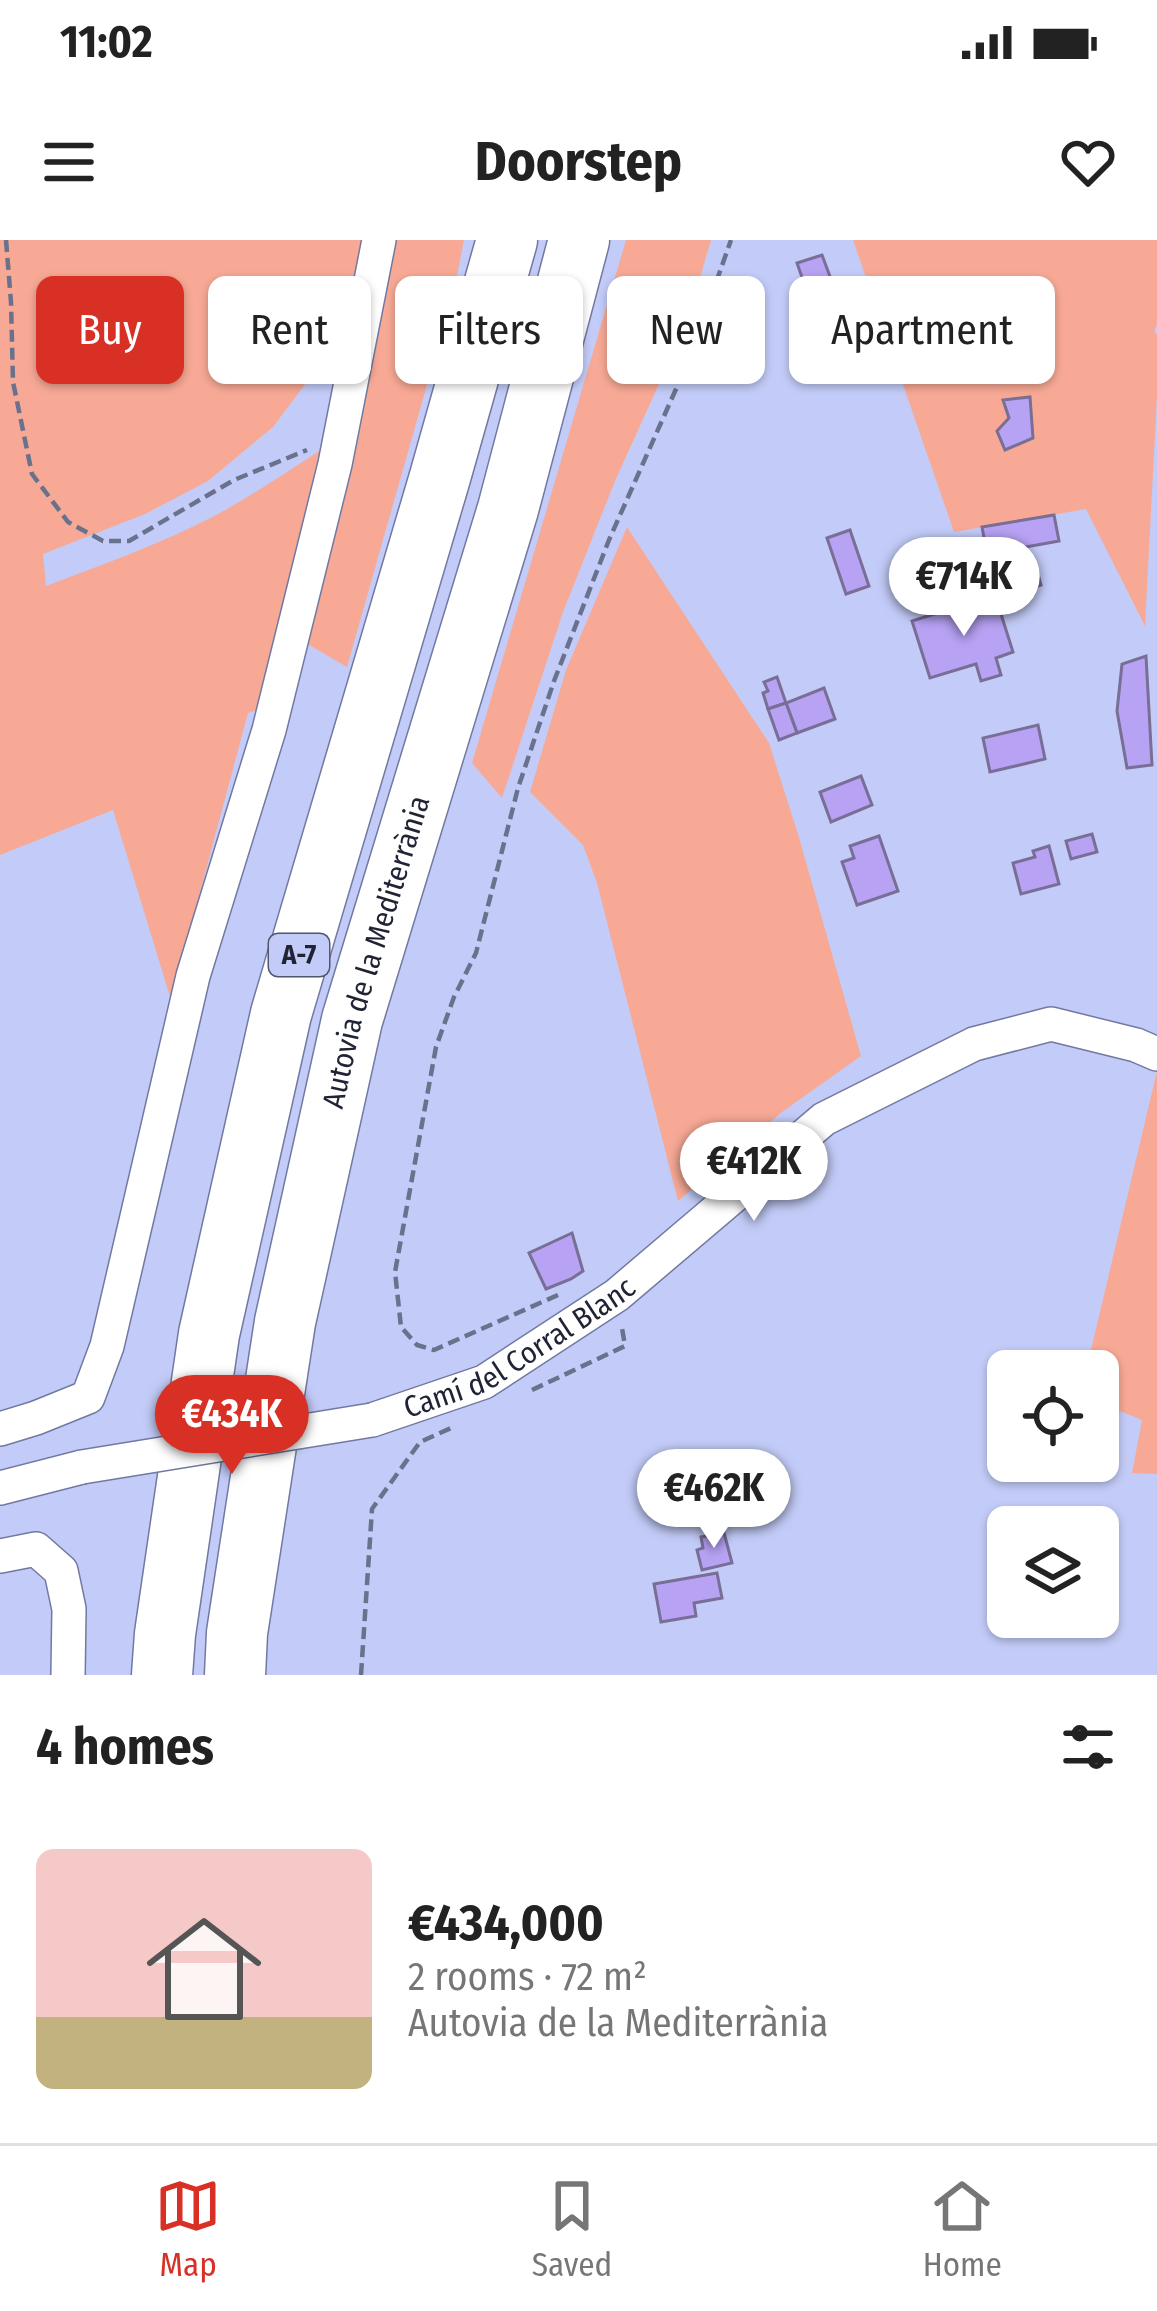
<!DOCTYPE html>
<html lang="en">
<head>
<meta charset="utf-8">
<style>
	body { margin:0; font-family:"Fira Sans Condensed",sans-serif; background:#f6f6f6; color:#222; height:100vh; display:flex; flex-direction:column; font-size:45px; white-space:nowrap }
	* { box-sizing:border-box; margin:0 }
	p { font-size:39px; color:#767676 }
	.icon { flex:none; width:66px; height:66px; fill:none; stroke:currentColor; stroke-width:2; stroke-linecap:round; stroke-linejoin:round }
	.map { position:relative; height:1435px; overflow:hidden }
	.panel { display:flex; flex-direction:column; background:#fff; flex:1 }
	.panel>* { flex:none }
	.hud { position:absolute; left:36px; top:36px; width:1086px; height:108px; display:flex; gap:24px }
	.tools { position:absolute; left:987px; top:1110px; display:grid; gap:24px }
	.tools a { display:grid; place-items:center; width:132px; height:132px; border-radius:18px; background:#fff; box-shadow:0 3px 9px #0004; font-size:60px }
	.price { position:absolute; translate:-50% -102px; padding:0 27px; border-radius:42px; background:#fff; color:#222; font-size:39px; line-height:78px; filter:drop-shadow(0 3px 6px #0008) }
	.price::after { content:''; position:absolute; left:50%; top:72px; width:36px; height:27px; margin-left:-18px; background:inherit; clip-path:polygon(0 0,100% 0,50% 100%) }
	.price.current { background:#d93025; color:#fff }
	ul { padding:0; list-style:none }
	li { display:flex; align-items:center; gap:36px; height:300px; padding:0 36px }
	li+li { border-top:3px solid #e0e0e0 }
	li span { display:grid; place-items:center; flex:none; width:336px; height:240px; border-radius:18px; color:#555 }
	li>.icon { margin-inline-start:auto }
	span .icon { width:144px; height:144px; fill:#fffc; stroke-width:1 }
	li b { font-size:51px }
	h2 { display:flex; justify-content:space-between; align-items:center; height:144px; padding:0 36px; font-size:51px }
	.tag { padding:0 42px; border-radius:18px; background:#fff; box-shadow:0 3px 9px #0004; font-size:42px; line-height:108px }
	.tag.current { background:#d93025; color:#fff }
	.status { display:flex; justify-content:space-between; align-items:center; height:84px; padding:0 60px; background:#fff; direction:ltr }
	.status svg { height:33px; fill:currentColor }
	header { display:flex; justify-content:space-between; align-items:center; height:156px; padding:0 36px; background:#fff; font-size:54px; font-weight:700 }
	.tabs { display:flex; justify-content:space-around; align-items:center; height:168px; border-top:3px solid #e0e0e0; background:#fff; font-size:33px; color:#767676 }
	.tabs a { display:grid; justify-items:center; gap:6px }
	.tabs .current { color:#d93025 }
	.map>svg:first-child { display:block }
	.green { fill:#f7a995 }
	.building { fill:#b8a2f4; stroke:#786e96; stroke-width:3 }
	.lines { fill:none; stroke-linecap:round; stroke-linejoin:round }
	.minor-casing { stroke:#7179a1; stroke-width:36 }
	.motorway-casing { stroke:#7179a1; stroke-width:63 }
	.path { stroke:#6a718d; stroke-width:4.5; stroke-dasharray:12 6; stroke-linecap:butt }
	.minor { stroke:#fff; stroke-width:33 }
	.motorway { stroke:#fff; stroke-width:60 }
	.minor-bridge-casing { stroke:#7179a1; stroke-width:36; stroke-linecap:butt }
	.minor-bridge { stroke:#fff; stroke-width:33 }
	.labels { text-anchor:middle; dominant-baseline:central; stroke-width:12; stroke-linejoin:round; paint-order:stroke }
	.shield { fill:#c3ccf8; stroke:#50566e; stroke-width:3 }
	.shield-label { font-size:27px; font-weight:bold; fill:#1f2333 }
	.street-label { font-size:30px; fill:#1f2333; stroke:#c3ccf8 }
</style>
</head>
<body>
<div class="status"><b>11:02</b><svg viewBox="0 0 49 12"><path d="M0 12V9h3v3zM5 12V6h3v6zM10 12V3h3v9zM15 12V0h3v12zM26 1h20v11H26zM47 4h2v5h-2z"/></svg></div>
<header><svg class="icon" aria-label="menu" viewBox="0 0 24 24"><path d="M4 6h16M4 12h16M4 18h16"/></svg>Doorstep<svg class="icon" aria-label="heart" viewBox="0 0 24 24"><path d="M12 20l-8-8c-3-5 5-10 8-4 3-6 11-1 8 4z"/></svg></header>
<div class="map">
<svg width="1157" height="1435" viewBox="0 0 1157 1435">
	<rect width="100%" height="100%" fill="#c3ccf8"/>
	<g class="green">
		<path d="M 0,0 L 372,0 L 349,69 L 306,143 L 273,187 L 208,241 L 145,274 L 43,314 L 46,346 C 104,324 163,303 218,274 C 256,253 292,229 328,205 L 259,469 L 248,473 L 171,760 L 113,570 L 0,615 Z"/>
		<path d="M 390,0 L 464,0 L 455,46 L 347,427 L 292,395 Z"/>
		<path d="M 626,0 L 711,0 L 687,82 L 615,241 L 563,372 L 502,558 L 472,523 Z"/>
		<path d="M 853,0 L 1157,0 L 1157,84 L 1154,92 L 1157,94 L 1157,156 L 1145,386 L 1086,269 L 954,292 Z"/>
		<path d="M 627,287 L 769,503 L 798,594 L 861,816 L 782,872 L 678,961 L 597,643 L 583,605 L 530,552 L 566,430 Z"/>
		<path d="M 1157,831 L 1157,1234 L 1132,1233 L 1142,1180 L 1098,1162 L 1098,1131 L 1086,1131 Z"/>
	</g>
	<g class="building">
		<path d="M 822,15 L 835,50 L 815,57 L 810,41 L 804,43 L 797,23 Z"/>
		<path d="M 1030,157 L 1033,198 L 1005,210 L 997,191 L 1009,178 L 1003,160 Z"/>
		<path d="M 1054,275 L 1059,301 L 987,314 L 982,287 Z"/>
		<path d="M 850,290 L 869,346 L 846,354 L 827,298 Z"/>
		<path d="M 1034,320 L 1041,345 L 1025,350 L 1018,325 Z"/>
		<path d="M 995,355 L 1013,412 L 996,418 L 1001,435 L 981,441 L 976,424 L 930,438 L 912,381 Z"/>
		<path d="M 1146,416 L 1152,525 L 1127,528 L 1117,471 L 1122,424 Z"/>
		<path d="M 777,437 L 786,463 L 768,469 L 763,453 L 768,451 L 764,442 Z"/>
		<path d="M 824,448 L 835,479 L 797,493 L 786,463 Z"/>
		<path d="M 786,463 L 797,493 L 779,500 L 768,469 Z"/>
		<path d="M 1038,485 L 1045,519 L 990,532 L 983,498 Z"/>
		<path d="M 861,536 L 872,565 L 831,582 L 820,552 Z"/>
		<path d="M 1092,594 L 1097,612 L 1071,619 L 1066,601 Z"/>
		<path d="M 879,596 L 898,651 L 857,665 L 842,622 L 854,618 L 850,606 Z"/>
		<path d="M 1049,606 L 1059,644 L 1021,654 L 1013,623 L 1035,617 L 1033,611 Z"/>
		<path d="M 572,993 L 583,1031 L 571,1039 L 546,1049 L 529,1013 Z"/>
		<path d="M 723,1289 L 732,1323 L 702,1330 L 697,1310 L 703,1308 L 701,1297 L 713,1295 L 712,1291 Z"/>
		<path d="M 717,1333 L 722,1358 L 694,1363 L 696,1376 L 661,1382 L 654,1344 Z"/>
	</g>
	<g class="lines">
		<defs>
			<g id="minor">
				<path id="s1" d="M 372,1180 L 484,1142 L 617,1055 L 824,879 L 974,804 L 1051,784 L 1136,805 L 1157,814"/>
				<path d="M 0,1189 L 36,1178 L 88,1157 L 107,1106 L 193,736 L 269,490 L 335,224 L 379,0"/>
				<path d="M 0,1248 L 82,1227"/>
				<path d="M 0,1316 L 36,1309 L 61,1331 L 69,1369 L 68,1435"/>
			</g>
			<g id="motorway">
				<path d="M 162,1435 L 165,1394 L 209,1094 L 281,774 L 440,237 L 507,0"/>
				<path id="s2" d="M 235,1435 L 237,1393 L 285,1082 L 352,780 L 508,269 L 579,0"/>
			</g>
		</defs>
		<use href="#minor" class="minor-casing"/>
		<use href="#motorway" class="motorway-casing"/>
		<g class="path">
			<path d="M 6,0 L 11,62 L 13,142 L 32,234 L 68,282 L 103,301 L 129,301 L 234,240 L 307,210"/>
			<path d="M 558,1055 L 434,1110 L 417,1105 L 401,1087 L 395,1032 L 436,807 L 454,757 L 476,713 L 518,548 L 554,441 L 609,300 L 688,122 L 731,0"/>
			<path d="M 532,1150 L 625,1106 L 622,1088"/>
			<path d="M 361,1435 L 372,1269 L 420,1202 L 451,1188"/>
		</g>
		<use href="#minor" class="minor"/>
		<use href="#motorway" class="motorway"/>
		<defs>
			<path id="minor-bridge" d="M 82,1227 L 372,1180"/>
		</defs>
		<use href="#minor-bridge" class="minor-bridge-casing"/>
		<use href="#minor-bridge" class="minor-bridge"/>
	</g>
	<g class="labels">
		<rect class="shield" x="269" y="694" width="60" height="42" rx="9"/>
		<g class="shield-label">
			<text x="299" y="715">A-7</text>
		</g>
		<g class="street-label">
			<text stroke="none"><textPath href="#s2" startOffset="738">Autovia de la Mediterrània</textPath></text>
			<text stroke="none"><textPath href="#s1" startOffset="165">Camí del Corral Blanc</textPath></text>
		</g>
	</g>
</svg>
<div class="tools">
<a><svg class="icon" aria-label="locate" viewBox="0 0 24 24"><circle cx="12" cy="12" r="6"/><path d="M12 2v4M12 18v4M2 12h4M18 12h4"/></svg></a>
<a><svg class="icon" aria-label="layers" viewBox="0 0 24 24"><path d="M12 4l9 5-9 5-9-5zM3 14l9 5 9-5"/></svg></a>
</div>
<b class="price" style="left:964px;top:399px">€714K</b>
<b class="price" style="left:754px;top:984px">€412K</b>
<b class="price current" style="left:232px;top:1237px">€434K</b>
<b class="price" style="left:714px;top:1311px">€462K</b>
<div class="hud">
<a class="tag current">Buy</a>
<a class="tag">Rent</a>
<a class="tag">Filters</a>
<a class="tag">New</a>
<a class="tag">Apartment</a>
</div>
</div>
<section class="panel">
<h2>4 homes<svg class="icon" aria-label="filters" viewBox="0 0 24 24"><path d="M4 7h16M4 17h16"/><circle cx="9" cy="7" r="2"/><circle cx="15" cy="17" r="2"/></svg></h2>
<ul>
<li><span style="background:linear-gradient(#f6c9c9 70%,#c2b280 0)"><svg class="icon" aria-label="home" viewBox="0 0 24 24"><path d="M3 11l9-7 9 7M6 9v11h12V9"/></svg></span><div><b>€434,000</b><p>2 rooms · 72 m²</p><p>Autovia de la Mediterrània</p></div></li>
</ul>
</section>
<nav class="tabs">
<a class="current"><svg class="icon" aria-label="map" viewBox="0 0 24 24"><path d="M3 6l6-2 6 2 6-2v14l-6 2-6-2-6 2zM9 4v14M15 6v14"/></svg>Map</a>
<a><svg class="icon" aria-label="saved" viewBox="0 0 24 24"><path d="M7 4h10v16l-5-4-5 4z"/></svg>Saved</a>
<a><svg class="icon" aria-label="home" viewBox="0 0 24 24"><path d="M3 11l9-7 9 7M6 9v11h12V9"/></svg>Home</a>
</nav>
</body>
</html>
